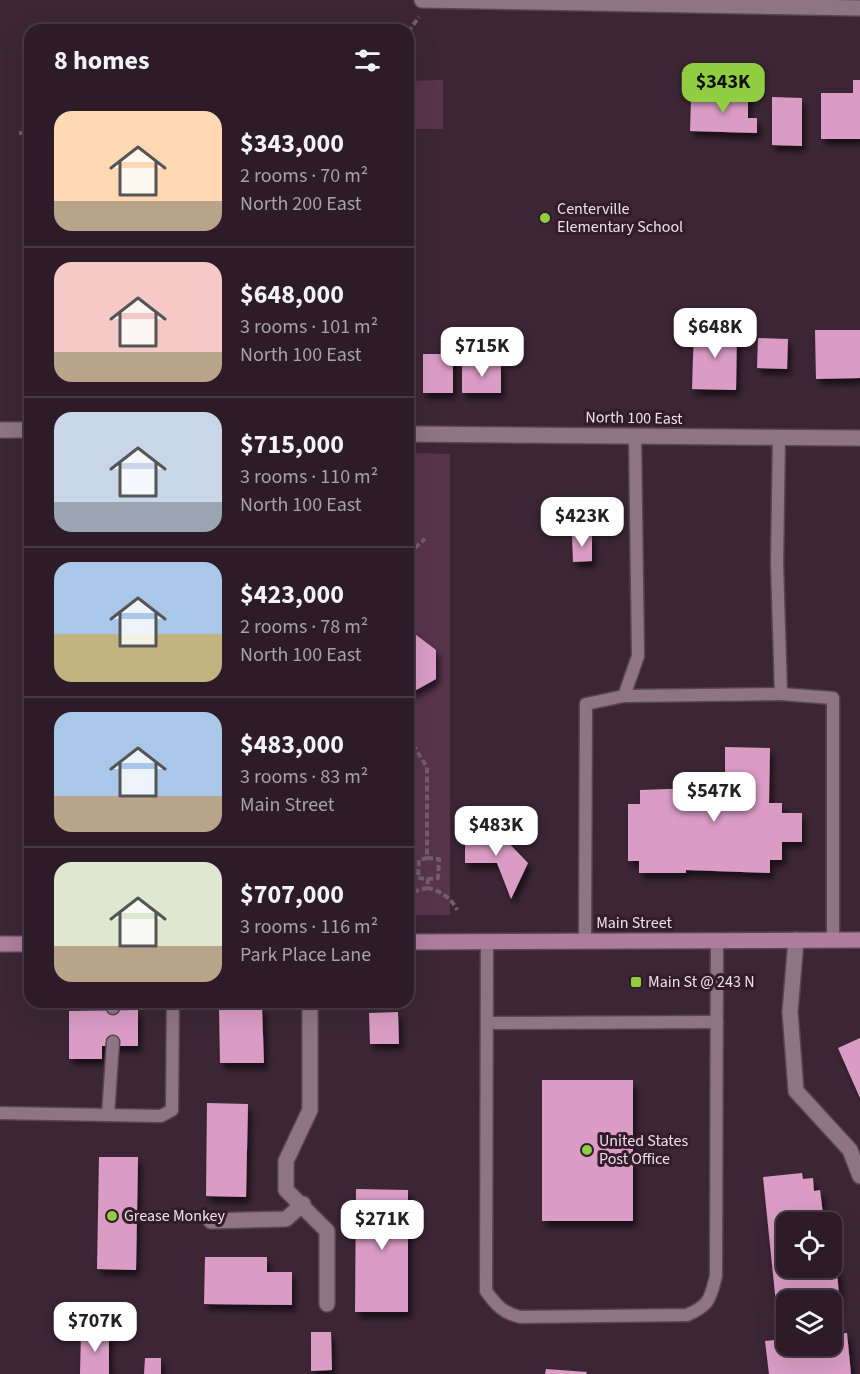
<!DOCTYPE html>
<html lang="en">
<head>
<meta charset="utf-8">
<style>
	body { margin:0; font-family:"Source Sans 3",sans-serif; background:#392934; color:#f1f3f6; height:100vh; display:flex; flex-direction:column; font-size:22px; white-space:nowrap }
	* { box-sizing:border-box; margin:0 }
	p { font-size:20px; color:#a7a1a8 }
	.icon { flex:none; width:33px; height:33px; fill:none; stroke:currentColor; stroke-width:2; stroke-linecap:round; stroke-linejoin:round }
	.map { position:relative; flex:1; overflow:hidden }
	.drawer { position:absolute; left:24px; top:24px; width:390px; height:984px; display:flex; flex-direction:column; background:#2d1c28; border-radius:18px; box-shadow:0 6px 24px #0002,0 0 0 2px #483a45 }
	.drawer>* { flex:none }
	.controls { position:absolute; left:776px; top:1212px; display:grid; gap:12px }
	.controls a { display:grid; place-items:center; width:66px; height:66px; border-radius:12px; background:#2d1c28; box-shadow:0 6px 24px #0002,0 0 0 2px #483a45; font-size:30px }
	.price { position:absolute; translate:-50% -51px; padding:0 14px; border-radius:12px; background:#fff; color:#222; font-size:20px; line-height:39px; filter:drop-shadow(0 2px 3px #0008) }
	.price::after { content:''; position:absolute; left:50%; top:36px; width:18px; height:14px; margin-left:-9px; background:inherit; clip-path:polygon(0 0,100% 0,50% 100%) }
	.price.current { background:#91cd40; color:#111 }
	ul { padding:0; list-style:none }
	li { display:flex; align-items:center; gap:18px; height:150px; padding:0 30px }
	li+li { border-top:2px solid #483a45 }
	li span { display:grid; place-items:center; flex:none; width:168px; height:120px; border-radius:18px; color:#555 }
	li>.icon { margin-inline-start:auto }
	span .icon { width:72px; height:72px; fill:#fffc; stroke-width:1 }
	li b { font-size:26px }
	h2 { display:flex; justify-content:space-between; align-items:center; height:72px; padding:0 30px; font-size:26px }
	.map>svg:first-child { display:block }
	.green { fill:#58344c }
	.building { fill:#da9cc5; filter:url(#shadow) }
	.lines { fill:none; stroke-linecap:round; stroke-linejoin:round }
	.lane-casing { stroke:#584552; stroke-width:15 }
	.street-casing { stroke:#584552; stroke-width:18 }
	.secondary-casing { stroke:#584552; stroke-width:18 }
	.path { stroke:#725e6c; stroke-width:4; stroke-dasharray:6 3; stroke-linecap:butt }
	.lane { stroke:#8f7486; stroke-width:12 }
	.street { stroke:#8f7486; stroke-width:15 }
	.secondary { stroke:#ae7d9e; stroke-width:15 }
	.poi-dot { fill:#91cd40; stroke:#321c2b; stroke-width:2 }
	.labels { text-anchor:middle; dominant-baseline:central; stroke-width:6; stroke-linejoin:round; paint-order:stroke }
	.poi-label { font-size:16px; fill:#efe0ea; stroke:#321c2b; text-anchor:start }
	.street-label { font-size:16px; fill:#efe0ea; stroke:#321c2b }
</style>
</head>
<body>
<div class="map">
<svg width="860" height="1374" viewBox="0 0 860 1374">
	<defs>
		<filter id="shadow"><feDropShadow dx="3.5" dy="6" stdDeviation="3" flood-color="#0009"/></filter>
	</defs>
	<rect width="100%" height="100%" fill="#3c2635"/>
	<g class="green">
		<path d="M 443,80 L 443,129 L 408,129 L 408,81 Z"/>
		<path d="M 408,453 L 450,454 L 450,915 L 408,915 Z"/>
	</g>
	<g class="building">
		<path d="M 853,80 L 860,80 L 860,139 L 821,139 L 821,93 L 853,93 Z"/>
		<path d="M 717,89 L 748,90 L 748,118 L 757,118 L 757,133 L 690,131 L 691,100 L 717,100 Z"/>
		<path d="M 772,97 L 802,98 L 802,146 L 772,145 Z"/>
		<path d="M 694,327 L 737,328 L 736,390 L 692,389 Z"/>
		<path d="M 815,330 L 860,330 L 860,378 L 816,379 Z"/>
		<path d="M 758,338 L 788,339 L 787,369 L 757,368 Z"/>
		<rect x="423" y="354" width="30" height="39"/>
		<rect x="462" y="362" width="39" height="31"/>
		<path d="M 592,534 L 592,561 L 573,562 L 572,535 Z"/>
		<path d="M 411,631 L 436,650 L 436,679 L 409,694 L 408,633 Z"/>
		<path d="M 725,747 L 770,748 L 769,803 L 782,803 L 782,813 L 802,813 L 802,842 L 782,842 L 782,860 L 770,860 L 770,873 L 686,870 L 686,873 L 639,873 L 639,861 L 628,861 L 628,804 L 640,804 L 640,790 L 725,787 Z"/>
		<path d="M 465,834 L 500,834 L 528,863 L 511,899 L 497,863 L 465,863 Z"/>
		<path d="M 262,1007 L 264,1063 L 220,1063 L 219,1008 Z"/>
		<path d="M 138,1010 L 138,1046 L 102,1046 L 102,1059 L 69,1059 L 69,1011 Z"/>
		<path d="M 398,1012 L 399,1044 L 370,1044 L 369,1013 Z"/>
		<path d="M 860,1038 L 860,1098 L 838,1048 Z"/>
		<rect x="542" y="1080" width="91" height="141"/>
		<path d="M 207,1103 L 248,1104 L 246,1197 L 206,1196 Z"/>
		<path d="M 99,1157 L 138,1157 L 136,1270 L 97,1269 Z"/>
		<path d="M 802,1173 L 803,1179 L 813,1178 L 814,1191 L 820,1190 L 824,1222 L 786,1222 L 786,1268 L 831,1268 L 831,1261 L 836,1261 L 840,1306 L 831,1307 L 831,1300 L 786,1300 L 786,1312 L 777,1313 L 763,1177 Z"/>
		<path d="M 356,1189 L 408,1190 L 408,1312 L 355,1312 Z"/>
		<path d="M 205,1257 L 267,1257 L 267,1272 L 292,1272 L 292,1305 L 204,1304 Z"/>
		<path d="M 81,1331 L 109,1331 L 109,1374 L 80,1374 Z"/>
		<path d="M 311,1332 L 331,1332 L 332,1370 L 311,1371 Z"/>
		<path d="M 847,1333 L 851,1374 L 769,1374 L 765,1341 L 786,1339 L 786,1346 L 831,1346 L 831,1334 Z"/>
		<path d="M 145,1358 L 161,1358 L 161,1374 L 144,1374 Z"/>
		<path d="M 546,1369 L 587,1372 L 586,1374 L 545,1374 Z"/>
	</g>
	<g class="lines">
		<defs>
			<g id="lane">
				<path d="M 779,437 L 777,564 L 781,694 L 833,698 L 833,940"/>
				<path d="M 624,696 L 781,694"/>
				<path d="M 487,941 L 486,1291 C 496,1305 503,1313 520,1317 L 687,1315 C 710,1305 710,1299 716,1276 L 717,940"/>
				<path d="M 585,941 L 586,704 L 624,696 L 638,656 L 635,436"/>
				<path d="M 113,1002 L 113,1008"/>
				<path d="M 487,1023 L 717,1022"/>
				<path d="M 0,1113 L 161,1116 L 172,1110 L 173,1002"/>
				<path d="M 108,1115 L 113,1042"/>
			</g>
			<g id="street">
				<path d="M 422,0 L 860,8"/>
				<path d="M 0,430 L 30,430"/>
				<path d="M 408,434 L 860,438"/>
				<path d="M 796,940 L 790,1012 L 796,1091 L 850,1150 L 860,1176"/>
				<path d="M 310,1002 L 310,1110 L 286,1161 L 286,1190 L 327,1231 L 327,1304"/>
				<path d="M 211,1221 L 286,1219 L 303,1204"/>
			</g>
			<g id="secondary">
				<path d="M 408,942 L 860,940"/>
				<path d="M 0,944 L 30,944"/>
			</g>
		</defs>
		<use href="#lane" class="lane-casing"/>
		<use href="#street" class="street-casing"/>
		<use href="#secondary" class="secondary-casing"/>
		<g class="path">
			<path d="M 408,32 L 419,17"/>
			<path d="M 19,133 L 30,133"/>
			<path d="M 408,554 L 425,539"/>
			<path d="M 408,737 L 427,767 L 427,858 L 419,860 L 418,878 L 428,879 L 427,888 L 408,893"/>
			<path d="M 427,858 L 439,859 L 438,878 L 428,879"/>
			<path d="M 427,888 C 440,890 452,899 457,910"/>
		</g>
		<use href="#lane" class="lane"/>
		<use href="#street" class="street"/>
		<use href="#secondary" class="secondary"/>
	</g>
	<g class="poi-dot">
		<circle cx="545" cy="218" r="6"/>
		<rect x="630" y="976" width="12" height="12" rx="3"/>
		<circle cx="587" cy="1150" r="6"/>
		<circle cx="112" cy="1216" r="6"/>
	</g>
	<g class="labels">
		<g class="poi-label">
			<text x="557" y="209">Centerville<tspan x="557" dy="18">Elementary School</tspan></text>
			<text x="648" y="982">Main St @ 243 N</text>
			<text x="599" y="1141">United States<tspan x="599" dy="18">Post Office</tspan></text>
			<text x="124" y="1216">Grease Monkey</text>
		</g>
		<g class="street-label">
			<text transform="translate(634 418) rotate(1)">North 100 East</text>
			<text x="634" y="923">Main Street</text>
		</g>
	</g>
</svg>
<div class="controls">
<a><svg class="icon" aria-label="locate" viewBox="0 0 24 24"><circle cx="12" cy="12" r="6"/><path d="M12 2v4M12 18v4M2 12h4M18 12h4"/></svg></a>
<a><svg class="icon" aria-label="layers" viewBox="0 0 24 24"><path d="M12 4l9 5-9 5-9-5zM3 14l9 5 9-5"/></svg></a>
</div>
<b class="price current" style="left:723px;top:114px">$343K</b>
<b class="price" style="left:715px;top:359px">$648K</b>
<b class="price" style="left:482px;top:378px">$715K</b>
<b class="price" style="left:582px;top:548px">$423K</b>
<b class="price" style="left:714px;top:823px">$547K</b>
<b class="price" style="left:496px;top:857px">$483K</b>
<b class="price" style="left:382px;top:1251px">$271K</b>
<b class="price" style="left:95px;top:1353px">$707K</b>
<section class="drawer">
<h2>8 homes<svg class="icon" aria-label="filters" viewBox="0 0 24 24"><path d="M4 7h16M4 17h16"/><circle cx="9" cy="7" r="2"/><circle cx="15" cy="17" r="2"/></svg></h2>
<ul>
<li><span style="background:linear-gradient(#ffd9b3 75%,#b9a48a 0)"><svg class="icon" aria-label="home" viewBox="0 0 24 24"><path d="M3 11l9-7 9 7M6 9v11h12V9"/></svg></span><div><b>$343,000</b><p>2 rooms · 70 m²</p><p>North 200 East</p></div></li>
<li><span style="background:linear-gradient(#f6c9c9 75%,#b9a48a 0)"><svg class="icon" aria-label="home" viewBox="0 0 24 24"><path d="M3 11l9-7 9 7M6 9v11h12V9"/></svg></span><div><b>$648,000</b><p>3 rooms · 101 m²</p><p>North 100 East</p></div></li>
<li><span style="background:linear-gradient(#c9d6e8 75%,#9aa5b1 0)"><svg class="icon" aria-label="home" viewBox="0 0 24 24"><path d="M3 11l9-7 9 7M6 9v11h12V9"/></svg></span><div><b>$715,000</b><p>3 rooms · 110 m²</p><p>North 100 East</p></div></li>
<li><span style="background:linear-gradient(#a9c7e8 60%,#c2b280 0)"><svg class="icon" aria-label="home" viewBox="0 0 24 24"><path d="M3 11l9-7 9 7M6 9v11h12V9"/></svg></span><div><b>$423,000</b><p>2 rooms · 78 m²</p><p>North 100 East</p></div></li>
<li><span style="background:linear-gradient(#a9c7e8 70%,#b9a48a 0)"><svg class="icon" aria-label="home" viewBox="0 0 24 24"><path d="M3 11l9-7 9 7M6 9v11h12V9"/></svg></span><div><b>$483,000</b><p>3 rooms · 83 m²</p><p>Main Street</p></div></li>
<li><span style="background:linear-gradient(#dfe7d0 70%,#b9a48a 0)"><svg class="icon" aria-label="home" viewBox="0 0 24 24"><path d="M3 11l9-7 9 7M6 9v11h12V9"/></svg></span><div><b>$707,000</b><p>3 rooms · 116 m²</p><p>Park Place Lane</p></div></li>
</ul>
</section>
</div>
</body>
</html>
